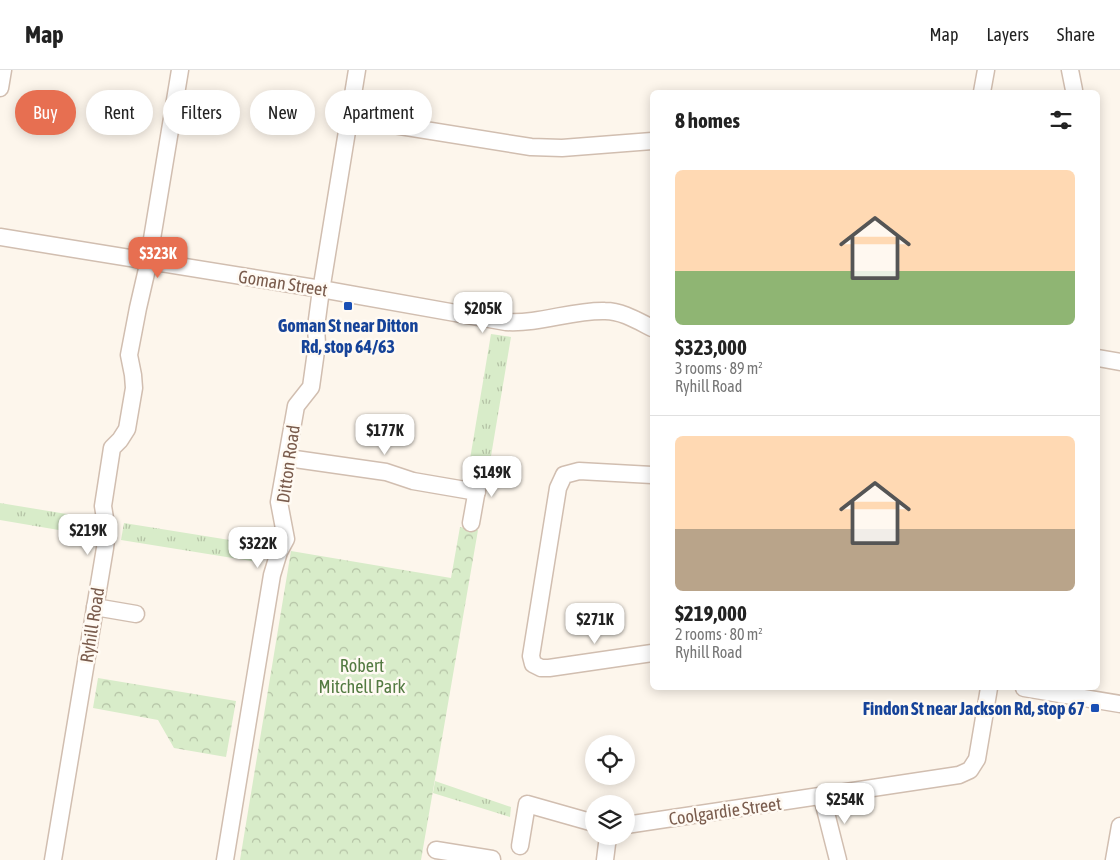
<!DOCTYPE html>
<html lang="en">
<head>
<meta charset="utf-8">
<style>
	body { margin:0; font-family:"Asap Condensed",sans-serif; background:#f6f6f6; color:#222; height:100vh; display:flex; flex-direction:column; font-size:19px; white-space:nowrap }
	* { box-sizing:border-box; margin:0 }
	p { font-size:16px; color:#767676 }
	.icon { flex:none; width:28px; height:28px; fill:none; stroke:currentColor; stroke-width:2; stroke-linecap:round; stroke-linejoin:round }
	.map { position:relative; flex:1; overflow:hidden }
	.sheet { position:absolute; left:650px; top:20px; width:450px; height:600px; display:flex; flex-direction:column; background:#fff; border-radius:8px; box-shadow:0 2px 12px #0003 }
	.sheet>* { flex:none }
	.banner { position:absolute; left:15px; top:20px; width:475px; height:45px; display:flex; gap:10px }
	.buttons { position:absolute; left:585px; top:665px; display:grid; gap:10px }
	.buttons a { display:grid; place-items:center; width:50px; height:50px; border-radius:50%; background:#fff; box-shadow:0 2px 12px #0003; font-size:25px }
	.price { position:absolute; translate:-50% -42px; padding:0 11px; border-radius:10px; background:#fff; color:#222; font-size:16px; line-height:32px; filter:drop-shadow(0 1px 2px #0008) }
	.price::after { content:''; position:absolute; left:50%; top:30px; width:15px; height:11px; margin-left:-8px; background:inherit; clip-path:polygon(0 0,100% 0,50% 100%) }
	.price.active { background:#e76f51; color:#fff }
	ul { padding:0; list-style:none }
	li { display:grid; align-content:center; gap:10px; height:265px; padding:0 25px }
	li+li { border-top:1px solid #e0e0e0 }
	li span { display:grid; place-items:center; height:155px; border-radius:8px; color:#555 }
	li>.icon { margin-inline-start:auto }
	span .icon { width:90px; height:90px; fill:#fffc; stroke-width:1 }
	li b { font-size:21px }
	h2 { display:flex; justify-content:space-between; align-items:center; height:60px; padding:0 25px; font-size:21px }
	.tag { padding:0 18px; border-radius:22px; background:#fff; box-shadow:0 2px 12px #0003; font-size:18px; line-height:45px }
	.tag.active { background:#e76f51; color:#fff }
	header { display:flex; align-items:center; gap:30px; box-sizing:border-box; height:70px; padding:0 25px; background:#fff; border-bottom:1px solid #e0e0e0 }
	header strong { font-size:24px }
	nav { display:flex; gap:28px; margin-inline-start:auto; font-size:18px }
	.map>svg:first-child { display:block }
	.grass { fill:url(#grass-tufts) }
	.park { fill:url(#park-crowns) }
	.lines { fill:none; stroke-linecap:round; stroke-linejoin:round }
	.minor-casing { stroke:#d1beb0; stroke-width:19 }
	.minor { stroke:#fff; stroke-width:16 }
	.transit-dot { fill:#1a4fb4; stroke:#fffaf3; stroke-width:2 }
	.labels { text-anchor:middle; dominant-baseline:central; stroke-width:5; stroke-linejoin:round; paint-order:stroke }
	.street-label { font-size:18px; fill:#7a5c4d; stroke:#fffaf3 }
	.transit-label { font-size:18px; font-weight:bold; fill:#164399; stroke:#fffaf3 }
	.park-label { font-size:18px; fill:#537a41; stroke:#fffaf3 }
</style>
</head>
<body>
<header>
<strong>Map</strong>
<nav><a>Map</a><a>Layers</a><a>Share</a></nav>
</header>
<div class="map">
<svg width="1120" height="790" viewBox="0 0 1120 790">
	<defs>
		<pattern id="grass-tufts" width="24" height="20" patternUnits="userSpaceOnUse" patternTransform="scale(1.25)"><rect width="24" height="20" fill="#d8ecc9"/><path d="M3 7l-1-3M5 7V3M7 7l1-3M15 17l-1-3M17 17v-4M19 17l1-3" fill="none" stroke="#b4c2a5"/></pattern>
		<pattern id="park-crowns" width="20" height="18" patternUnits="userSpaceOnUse" patternTransform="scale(1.25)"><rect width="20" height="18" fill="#d8ecc9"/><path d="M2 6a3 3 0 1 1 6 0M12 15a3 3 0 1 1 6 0" fill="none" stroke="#b4c2a5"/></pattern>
	</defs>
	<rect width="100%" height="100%" fill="#fdf6ec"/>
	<g class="grass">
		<path d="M 491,264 L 511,267 L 490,392 L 470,389 Z"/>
		<path d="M 0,433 L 91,448 L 88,465 L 0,450 Z"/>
		<path d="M 124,453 L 261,475 L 258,492 L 121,470 Z"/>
		<path d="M 435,711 L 511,737 L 510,747 L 433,723 Z"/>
	</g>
	<g class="park">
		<path d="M 460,457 L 478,460 L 421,790 L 240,790 L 291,481 L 451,508 Z"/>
		<path d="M 98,608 L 236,631 L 226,687 L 174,678 L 158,650 L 93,638 Z"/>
	</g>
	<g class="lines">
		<defs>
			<g id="minor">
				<path d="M 1070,0 L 1074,20"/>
				<path d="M 0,18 L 3,0"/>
				<path d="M 982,22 L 986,0"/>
				<path d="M 350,48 L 531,77 L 562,78 L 652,71"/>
				<path d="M 0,167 L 321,219 L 506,252 C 541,254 572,240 605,241 C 622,241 638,251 652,258"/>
				<path d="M 1098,288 L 1120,292"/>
				<path d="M 288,388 L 386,402 L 413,411 L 477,422"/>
				<path d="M 652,405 L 579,401 L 564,405 L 558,418 L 531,586 L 533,594 L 541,598 L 549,598 L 652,583"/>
				<path d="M 471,453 L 481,397"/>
				<path d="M 95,537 L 136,544"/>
				<path d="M 1024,618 L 1120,634"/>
				<path d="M 822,727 L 838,790"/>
				<path d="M 626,755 L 959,705 L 970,700 L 977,689 L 989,618"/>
				<path d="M 520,776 L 527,734 L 594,753"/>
				<path d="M 436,780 L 492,789"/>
				<path d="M 53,790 L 105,478 L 107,461 L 103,436 L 112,378 L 120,370 L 127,359 L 134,318 L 133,305 L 129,285 L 138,238 L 147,199 L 180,0"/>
				<path d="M 225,790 L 272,505 L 279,482 L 286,469 L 279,432 L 296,336 L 311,317 L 317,274 L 316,257 L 320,227 L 357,0"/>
				<path d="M 605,790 L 608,766"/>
				<path d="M 1114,790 L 1120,756"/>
			</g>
		</defs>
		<use href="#minor" class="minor-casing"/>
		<use href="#minor" class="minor"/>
	</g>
	<g class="transit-dot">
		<rect x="343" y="231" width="10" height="10" rx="2.5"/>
		<rect x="1090" y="633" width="10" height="10" rx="2.5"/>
	</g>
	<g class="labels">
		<g class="street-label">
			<text transform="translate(283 213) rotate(9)">Goman Street</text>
			<text transform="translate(288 394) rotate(-82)">Ditton Road</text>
			<text transform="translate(92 555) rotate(-81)">Ryhill Road</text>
			<text transform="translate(725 741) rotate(-8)">Coolgardie Street</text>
		</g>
		<g class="transit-label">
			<text x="348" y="255">Goman St near Ditton<tspan x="348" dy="21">Rd, stop 64/63</tspan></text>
			<text x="1085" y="638" text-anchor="end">Findon St near Jackson Rd, stop 67</text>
		</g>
		<g class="park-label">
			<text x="362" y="595">Robert<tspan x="362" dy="21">Mitchell Park</tspan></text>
		</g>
	</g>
</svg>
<div class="buttons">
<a><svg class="icon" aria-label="locate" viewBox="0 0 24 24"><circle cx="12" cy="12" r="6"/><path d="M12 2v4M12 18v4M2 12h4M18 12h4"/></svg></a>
<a><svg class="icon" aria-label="layers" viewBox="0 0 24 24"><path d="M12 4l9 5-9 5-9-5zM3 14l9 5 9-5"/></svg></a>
</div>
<b class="price active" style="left:158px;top:209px">$323K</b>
<b class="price" style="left:483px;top:264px">$205K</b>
<b class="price" style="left:385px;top:386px">$177K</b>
<b class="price" style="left:492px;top:428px">$149K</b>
<b class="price" style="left:88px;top:486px">$219K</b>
<b class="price" style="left:258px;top:499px">$322K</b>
<b class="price" style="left:595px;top:575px">$271K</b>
<b class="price" style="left:845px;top:755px">$254K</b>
<div class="banner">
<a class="tag active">Buy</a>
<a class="tag">Rent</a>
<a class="tag">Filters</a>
<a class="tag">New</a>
<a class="tag">Apartment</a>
</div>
<section class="sheet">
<h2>8 homes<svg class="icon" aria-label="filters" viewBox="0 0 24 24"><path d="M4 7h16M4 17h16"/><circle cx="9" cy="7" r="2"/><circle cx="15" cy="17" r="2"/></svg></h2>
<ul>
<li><span style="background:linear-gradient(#ffd9b3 65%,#8fb573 0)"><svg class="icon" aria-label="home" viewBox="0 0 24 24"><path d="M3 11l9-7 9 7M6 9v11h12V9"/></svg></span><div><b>$323,000</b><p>3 rooms · 89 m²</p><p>Ryhill Road</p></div></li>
<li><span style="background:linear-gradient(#ffd9b3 60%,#b9a48a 0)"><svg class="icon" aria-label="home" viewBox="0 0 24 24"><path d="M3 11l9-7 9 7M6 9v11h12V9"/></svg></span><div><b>$219,000</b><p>2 rooms · 80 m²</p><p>Ryhill Road</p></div></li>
</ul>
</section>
</div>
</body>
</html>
